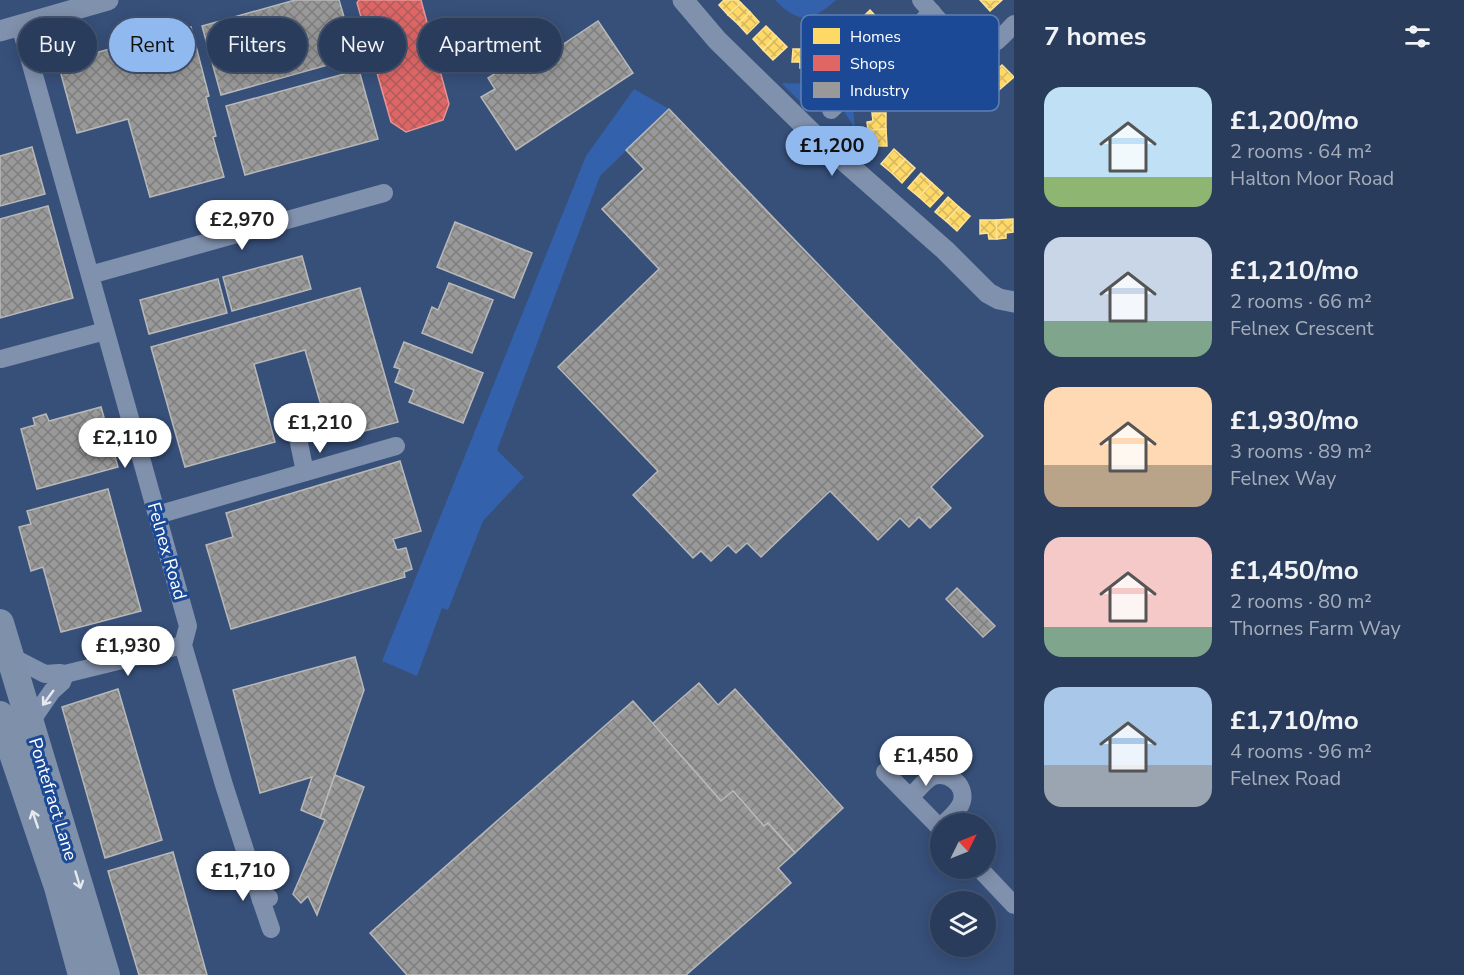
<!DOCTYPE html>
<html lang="en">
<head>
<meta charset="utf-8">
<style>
	body { margin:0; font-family:"Nunito Sans",sans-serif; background:#314362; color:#f1f3f6; height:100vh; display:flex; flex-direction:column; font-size:22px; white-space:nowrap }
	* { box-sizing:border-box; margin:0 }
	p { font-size:20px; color:#a5adbb }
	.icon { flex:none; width:33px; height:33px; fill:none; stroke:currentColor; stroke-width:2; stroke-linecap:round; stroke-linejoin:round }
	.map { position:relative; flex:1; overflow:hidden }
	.side { display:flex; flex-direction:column; background:#293c5c; width:450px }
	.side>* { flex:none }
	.banner { position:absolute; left:18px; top:18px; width:570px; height:54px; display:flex; gap:12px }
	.needle { width:39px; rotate:47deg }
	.controls { position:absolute; left:930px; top:813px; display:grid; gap:12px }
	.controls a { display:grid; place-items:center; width:66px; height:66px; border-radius:50%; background:#293c5c; box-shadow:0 3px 15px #0003,0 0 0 2px #455672; font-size:30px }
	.price { position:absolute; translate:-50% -51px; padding:0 14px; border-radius:21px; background:#fff; color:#222; font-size:20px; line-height:39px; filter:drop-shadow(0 2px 3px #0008) }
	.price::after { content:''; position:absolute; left:50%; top:36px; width:18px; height:14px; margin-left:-9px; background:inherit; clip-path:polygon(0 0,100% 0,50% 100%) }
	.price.selected { background:#90b9f0; color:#111 }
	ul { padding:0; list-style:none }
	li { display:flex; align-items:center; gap:18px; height:150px; padding:0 30px }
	li span { display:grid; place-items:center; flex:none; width:168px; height:120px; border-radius:18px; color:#555 }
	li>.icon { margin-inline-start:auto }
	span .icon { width:72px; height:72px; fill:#fffc; stroke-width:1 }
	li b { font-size:26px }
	h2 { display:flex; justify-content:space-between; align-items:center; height:72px; padding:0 30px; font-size:26px }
	.tag { padding:0 21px; border-radius:27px; background:#293c5c; box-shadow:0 3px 15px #0003,0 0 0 2px #455672; font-size:21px; line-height:54px }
	.tag.selected { background:#90b9f0; color:#111 }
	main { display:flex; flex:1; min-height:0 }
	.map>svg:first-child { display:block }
	.grass { fill:#3461ac }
	.homes { fill:url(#homes-cross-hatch); stroke:#ffe494; stroke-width:1.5 }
	.shops { fill:url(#shops-cross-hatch); stroke:#e99494; stroke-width:1.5 }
	.industry { fill:url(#industry-cross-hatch); stroke:#b8b8b8; stroke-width:1.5 }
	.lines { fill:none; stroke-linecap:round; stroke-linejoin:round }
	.minor { stroke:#8091ad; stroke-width:18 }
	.tertiary { stroke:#8091ad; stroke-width:21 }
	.trunk { stroke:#7e90aa; stroke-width:28 }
	.oneway { stroke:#e6e9ef }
	.oneway2 { stroke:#e5e9ee }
	.labels { text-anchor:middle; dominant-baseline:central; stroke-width:6; stroke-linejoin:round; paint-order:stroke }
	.street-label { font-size:18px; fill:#fff; stroke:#1b4996 }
	.key { fill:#1b4996; stroke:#5f80b6; stroke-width:1.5 }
	.key-label { font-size:16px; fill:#fff }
</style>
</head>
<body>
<main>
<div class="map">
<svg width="1014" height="975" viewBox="0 0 1014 975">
	<defs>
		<pattern id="homes-cross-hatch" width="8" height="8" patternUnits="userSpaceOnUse" patternTransform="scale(1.5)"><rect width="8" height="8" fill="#ffd966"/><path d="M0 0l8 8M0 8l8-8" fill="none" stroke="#d2b660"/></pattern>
		<pattern id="shops-cross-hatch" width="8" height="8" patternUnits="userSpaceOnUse" patternTransform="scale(1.5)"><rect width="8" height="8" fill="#e06666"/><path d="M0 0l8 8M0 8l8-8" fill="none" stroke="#ac5d5d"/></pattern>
		<pattern id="industry-cross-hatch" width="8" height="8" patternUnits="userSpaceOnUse" patternTransform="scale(1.5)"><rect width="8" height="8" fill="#999"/><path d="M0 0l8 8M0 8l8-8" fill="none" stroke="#7e7e7e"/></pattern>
	</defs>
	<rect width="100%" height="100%" fill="#37507a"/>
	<g class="grass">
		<path d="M 775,0 L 836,0 C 811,22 800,25 775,0 Z"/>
		<path d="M 784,83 L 830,85 L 835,88 L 836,92 L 826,94 L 819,90 L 804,105 L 782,84 Z"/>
		<path d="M 634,89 L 669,109 L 600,176 L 497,450 L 524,477 L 483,521 L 448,610 L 442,608 L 417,676 L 382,661 L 586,156 Z"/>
		<path d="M 849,102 L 853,107 L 857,154 L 841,138 L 853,125 L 845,113 L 845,107 Z"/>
	</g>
	<g class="homes">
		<path d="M 724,0 L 738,0 L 741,3 L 728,15 L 719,5 Z"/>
		<path d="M 980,0 L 1002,0 L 990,11 Z"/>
		<path d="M 741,3 L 750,12 L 738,24 L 728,15 Z"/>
		<path d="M 870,10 L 882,23 L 873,32 L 861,19 Z"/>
		<path d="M 750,12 L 759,22 L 747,34 L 738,24 Z"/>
		<path d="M 766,26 L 776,36 L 763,50 L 753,39 Z"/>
		<path d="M 776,36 L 787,47 L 773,60 L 763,50 Z"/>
		<path d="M 793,49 L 809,49 L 808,68 L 800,68 L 800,62 L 792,62 Z"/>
		<path d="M 1002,65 L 1014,77 L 999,90 L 988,78 Z"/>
		<path d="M 872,113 L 886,113 L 886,129 L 868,130 L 867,122 L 873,121 Z"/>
		<path d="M 886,129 L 887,146 L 874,146 L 874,138 L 868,139 L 868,130 Z"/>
		<path d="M 894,149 L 905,159 L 892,173 L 881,164 Z"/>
		<path d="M 905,159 L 915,168 L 902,183 L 892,173 Z"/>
		<path d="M 921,173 L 932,183 L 919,197 L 908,188 Z"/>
		<path d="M 932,183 L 943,193 L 930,207 L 919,197 Z"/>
		<path d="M 948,197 L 959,207 L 946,221 L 935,212 Z"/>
		<path d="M 959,207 L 970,216 L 957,231 L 946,221 Z"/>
		<path d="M 1013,219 L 1013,232 L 1006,233 L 1006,238 L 997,239 L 996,220 Z"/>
		<path d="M 980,220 L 996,220 L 997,239 L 989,239 L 988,233 L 980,234 Z"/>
	</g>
	<path class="shops" d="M 359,0 L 421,0 L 449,104 L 443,120 L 406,132 L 391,122 L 357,3 Z"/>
	<g class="industry">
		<path d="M 295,0 L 339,0 L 356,57 L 221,95 L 202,26 Z"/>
		<path d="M 598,21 L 633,73 L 516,150 L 481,97 L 495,89 L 488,78 L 522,56 L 529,67 Z"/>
		<path d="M 191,27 L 209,96 L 206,97 L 216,136 L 213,137 L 224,177 L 150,197 L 128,119 L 77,133 L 58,63 Z"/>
		<path d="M 359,70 L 378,139 L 245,175 L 226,106 Z"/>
		<path d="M 669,109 L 983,436 L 931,487 L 951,508 L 930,528 L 919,517 L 909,527 L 900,518 L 878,540 L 830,491 L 761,557 L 747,543 L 736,553 L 728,545 L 711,561 L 701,551 L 693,558 L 633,495 L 658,471 L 558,367 L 659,269 L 602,209 L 644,169 L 626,150 Z"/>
		<path d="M 32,147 L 45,194 L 0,206 L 0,156 Z"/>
		<path d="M 48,206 L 73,298 L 0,318 L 0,219 Z"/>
		<path d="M 455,222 L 532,253 L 514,298 L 437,267 Z"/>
		<path d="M 302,256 L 311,289 L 232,311 L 223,277 Z"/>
		<path d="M 218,279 L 227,313 L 149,334 L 140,300 Z"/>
		<path d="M 449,283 L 493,300 L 472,353 L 422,333 L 432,307 L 438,310 Z"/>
		<path d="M 360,288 L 398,422 L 331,440 L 305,350 L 254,364 L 275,442 L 185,467 L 151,347 Z"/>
		<path d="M 404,342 L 483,373 L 463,423 L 409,402 L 414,390 L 395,382 L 400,369 L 394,367 Z"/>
		<path d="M 101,407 L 118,467 L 37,489 L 21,429 L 35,425 L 33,418 L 46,414 L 49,421 Z"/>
		<path d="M 400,461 L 421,531 L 393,539 L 397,550 L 406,548 L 412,569 L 404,572 L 405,577 L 231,629 L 206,545 L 233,537 L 226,513 Z"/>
		<path d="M 108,489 L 141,611 L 61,632 L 43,567 L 31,571 L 19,527 L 31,524 L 27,511 Z"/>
		<path d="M 957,588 L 995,626 L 983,637 L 946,599 Z"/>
		<path d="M 355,657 L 364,690 L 320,818 L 301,810 L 312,777 L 260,793 L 233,690 Z"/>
		<path d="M 699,683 L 718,705 L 735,689 L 843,808 L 795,853 L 768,823 L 764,826 L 733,791 L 721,801 L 652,724 Z"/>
		<path d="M 118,689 L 162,840 L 105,858 L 62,707 Z"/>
		<path d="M 633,701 L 721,801 L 733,791 L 764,826 L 768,823 L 795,853 L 778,868 L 791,883 L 686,975 L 407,975 L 370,933 Z"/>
		<path d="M 335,775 L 364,787 L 317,915 L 308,896 L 301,903 L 293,894 L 325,820 L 320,818 Z"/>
		<path d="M 173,852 L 207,975 L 139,975 L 108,871 Z"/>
	</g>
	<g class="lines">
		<g class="minor">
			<path d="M 921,0 C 939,19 966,62 997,41 C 1003,36 1008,30 1014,24"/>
			<path d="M 20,25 L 188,626 L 183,645 L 224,785 L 261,900"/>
			<path d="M 831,110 L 932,12"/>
			<path d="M 90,275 L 384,193"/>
			<path d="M 1,359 L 105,331"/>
			<path d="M 299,443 L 305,472"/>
			<path d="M 157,515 L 396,446"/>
			<path d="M 10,656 L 45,674 L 59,673 L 65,674 L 183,645"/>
			<path d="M 30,723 L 52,691 L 62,682 L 65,674"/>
			<path d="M 885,772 L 940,828"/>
			<path d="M 910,797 C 917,791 923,782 931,777 C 947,770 966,784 962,801 C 960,810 950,817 944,824"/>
			<path d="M 979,868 L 1014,905"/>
			<path d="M 269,898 L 261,900 L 271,929"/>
		</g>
		<g class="tertiary">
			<path d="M 683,0 L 717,40 L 809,130 L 945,250 L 988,293 L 999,299 L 1014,302"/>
			<path d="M 0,31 L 108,0"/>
		</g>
		<g class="trunk">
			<path d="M 0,623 L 106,975"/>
			<path d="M 0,715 L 58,887 L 82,975"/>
		</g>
	</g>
	<defs><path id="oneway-shaft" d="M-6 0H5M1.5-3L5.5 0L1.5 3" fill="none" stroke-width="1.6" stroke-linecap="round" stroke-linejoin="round" transform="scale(1.5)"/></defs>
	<use class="oneway" href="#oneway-shaft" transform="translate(48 698) rotate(126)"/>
	<g class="oneway2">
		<use href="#oneway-shaft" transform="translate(35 819) rotate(-109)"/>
		<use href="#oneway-shaft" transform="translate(78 880) rotate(73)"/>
	</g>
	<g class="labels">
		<g class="street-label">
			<text transform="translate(167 551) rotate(74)">Felnex Road</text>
			<text transform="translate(53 799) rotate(73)">Pontefract Lane</text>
		</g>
	</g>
	<rect x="801" y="15" width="198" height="96" rx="9" class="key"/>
	<rect x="813" y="28" width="27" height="16" fill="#ffd966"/>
	<rect x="813" y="55" width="27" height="16" fill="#e06666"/>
	<rect x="813" y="82" width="27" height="16" fill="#999"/>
	<g class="key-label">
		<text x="850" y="42">Homes</text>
		<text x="850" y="69">Shops</text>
		<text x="850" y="96">Industry</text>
	</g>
</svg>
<div class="controls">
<a><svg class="needle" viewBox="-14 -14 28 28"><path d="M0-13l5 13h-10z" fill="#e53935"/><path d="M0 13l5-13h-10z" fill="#a5adbb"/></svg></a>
<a><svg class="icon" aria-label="layers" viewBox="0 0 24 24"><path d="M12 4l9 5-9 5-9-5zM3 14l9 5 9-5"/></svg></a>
</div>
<b class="price selected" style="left:832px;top:177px">£1,200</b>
<b class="price" style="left:242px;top:251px">£2,970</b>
<b class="price" style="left:320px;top:454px">£1,210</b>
<b class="price" style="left:125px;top:469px">£2,110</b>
<b class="price" style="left:128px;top:677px">£1,930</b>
<b class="price" style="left:926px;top:787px">£1,450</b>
<b class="price" style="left:243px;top:902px">£1,710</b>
<div class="banner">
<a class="tag">Buy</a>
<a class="tag selected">Rent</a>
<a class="tag">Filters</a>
<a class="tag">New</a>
<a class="tag">Apartment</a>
</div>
</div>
<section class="side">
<h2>7 homes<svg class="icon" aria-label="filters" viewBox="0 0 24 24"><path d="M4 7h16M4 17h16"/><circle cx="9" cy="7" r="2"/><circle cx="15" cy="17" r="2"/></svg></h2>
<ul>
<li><span style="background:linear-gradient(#bfe0f5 75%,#8fb573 0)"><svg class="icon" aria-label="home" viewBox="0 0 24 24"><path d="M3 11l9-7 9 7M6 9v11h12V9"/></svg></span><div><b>£1,200/mo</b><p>2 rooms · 64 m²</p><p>Halton Moor Road</p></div></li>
<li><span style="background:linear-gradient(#c9d6e8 70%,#7fa58c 0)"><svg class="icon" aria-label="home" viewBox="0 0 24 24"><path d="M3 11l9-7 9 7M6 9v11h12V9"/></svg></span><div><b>£1,210/mo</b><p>2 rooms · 66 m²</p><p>Felnex Crescent</p></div></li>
<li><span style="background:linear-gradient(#ffd9b3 65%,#b9a48a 0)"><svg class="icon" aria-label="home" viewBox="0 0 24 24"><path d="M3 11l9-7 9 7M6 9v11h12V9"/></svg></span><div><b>£1,930/mo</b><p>3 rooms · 89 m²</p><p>Felnex Way</p></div></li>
<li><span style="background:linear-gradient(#f6c9c9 75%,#7fa58c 0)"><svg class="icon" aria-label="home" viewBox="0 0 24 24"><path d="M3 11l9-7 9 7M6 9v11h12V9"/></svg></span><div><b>£1,450/mo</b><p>2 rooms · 80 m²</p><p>Thornes Farm Way</p></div></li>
<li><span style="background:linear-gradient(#a9c7e8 65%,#9aa5b1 0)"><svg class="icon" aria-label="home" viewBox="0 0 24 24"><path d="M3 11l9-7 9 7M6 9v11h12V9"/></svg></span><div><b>£1,710/mo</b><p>4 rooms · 96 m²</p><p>Felnex Road</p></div></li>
</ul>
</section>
</main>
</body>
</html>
